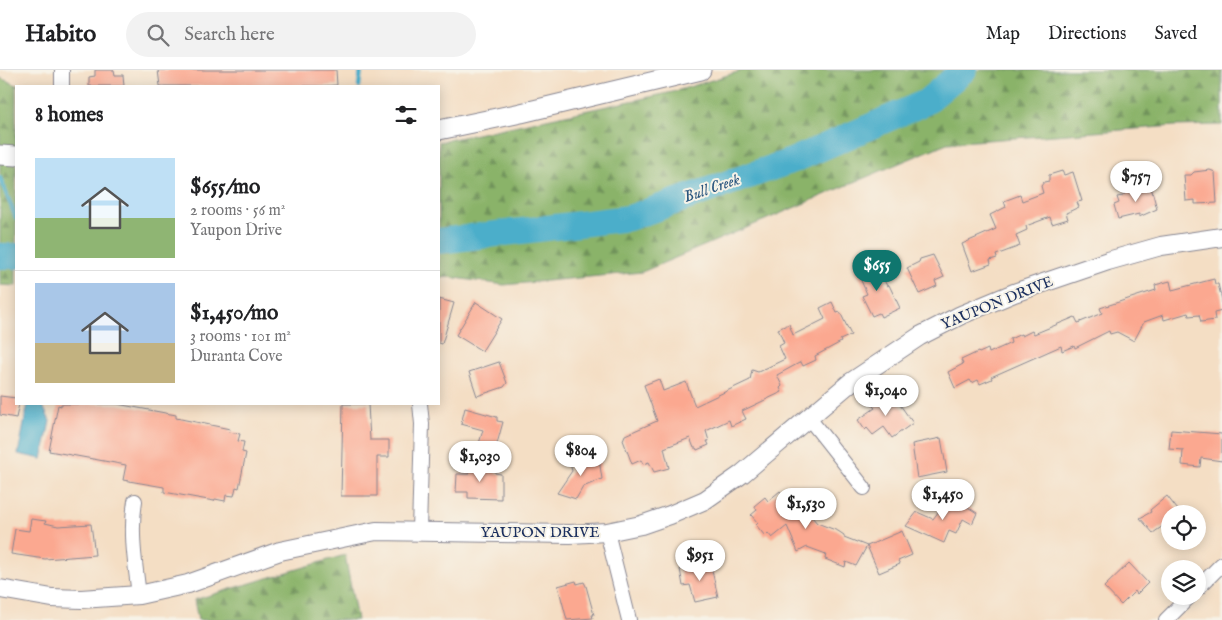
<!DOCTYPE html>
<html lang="en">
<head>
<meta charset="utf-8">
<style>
	body { margin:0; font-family:"IM FELL English",serif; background:#f2f2f2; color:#202124; height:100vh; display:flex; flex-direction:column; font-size:19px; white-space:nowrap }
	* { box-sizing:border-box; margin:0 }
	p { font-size:16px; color:#757577 }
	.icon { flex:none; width:28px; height:28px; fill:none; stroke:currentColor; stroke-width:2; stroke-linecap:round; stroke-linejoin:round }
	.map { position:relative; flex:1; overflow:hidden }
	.side { position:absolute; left:15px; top:15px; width:425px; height:320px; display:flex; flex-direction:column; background:#fff; border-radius:0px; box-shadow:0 2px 12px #0003 }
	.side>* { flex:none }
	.controls { position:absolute; left:1161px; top:435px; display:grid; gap:10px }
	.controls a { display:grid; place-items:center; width:45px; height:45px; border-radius:50%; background:#fff; box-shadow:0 2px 12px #0003; font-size:25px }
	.price { position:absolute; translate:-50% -42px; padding:0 11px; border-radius:18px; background:#fff; color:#222; font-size:16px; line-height:32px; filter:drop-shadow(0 1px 2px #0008) }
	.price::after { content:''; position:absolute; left:50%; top:30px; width:15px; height:11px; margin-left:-8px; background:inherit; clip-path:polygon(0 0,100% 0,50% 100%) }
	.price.selected { background:#0f766e; color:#fff }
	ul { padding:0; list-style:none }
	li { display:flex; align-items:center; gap:15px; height:125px; padding:0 20px }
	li+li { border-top:1px solid #e0e0e0 }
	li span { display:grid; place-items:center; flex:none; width:140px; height:100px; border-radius:0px; color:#555 }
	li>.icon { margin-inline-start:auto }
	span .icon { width:60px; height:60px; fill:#fffc; stroke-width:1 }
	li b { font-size:21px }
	h2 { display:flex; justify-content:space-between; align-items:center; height:60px; padding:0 20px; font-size:21px }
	header { display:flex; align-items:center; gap:30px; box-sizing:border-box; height:70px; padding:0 25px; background:#fff; border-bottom:1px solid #e0e0e0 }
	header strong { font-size:24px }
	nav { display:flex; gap:28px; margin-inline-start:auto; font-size:18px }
	.search { width:350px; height:45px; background:#f2f2f2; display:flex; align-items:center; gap:12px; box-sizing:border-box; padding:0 18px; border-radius:28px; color:#757577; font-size:19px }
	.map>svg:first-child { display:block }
	.forest { fill:url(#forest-firs); stroke:#527164 }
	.water { fill:#4baeca; stroke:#336e94 }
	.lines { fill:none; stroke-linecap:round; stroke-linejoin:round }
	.stream { stroke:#4baeca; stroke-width:4.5 }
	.river { stroke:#4baeca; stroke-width:26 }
	.building { fill:#fba890 }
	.minor-casing { stroke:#888691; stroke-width:16 }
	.tertiary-casing { stroke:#888691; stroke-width:20 }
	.secondary-casing { stroke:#888691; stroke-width:21 }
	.minor { stroke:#fff; stroke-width:14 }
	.tertiary { stroke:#fff; stroke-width:18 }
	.secondary { stroke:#fff; stroke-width:19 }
	.labels { text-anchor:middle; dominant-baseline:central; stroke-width:4; stroke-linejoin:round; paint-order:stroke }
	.street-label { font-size:15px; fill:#1b2f5e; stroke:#f7f3e8 }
	.water-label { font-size:16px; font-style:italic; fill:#29557e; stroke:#f7f3e8 }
</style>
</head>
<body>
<header>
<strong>Habito</strong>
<div class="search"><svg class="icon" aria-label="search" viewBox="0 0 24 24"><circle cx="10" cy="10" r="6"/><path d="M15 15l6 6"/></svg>Search here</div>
<nav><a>Map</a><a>Directions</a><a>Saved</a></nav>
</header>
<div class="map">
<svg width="1222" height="550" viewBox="0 0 1222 550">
	<defs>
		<pattern id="forest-firs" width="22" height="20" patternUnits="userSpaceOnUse" patternTransform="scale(1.25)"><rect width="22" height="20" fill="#8ab369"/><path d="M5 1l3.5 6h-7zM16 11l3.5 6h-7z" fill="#70925a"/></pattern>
	</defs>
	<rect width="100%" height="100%" fill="#f7f3e8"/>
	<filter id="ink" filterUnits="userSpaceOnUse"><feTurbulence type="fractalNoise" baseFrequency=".02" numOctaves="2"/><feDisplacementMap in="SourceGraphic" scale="10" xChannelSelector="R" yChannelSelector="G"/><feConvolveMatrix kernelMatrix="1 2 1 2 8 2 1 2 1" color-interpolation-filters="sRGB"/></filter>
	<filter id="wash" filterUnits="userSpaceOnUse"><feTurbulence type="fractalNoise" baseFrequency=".0096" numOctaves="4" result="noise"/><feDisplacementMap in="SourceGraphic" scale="20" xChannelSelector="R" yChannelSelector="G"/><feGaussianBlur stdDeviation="1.12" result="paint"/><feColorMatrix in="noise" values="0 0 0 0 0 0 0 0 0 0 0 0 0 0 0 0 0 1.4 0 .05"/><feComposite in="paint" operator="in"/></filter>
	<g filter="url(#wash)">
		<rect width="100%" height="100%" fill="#f4dec4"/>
		<g class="forest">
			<path d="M 744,0 L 1222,0 L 1222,55 L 1175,56 L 947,73 L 642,202 L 504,215 L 449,207 L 439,208 L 439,72 L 673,22 Z"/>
			<path d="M 0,8 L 19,16 L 16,16 L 16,216 L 0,215 Z"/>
			<path d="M 345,485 L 357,550 L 198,550 L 194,530 Z"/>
		</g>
		<path class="water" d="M 28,334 L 42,334 L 50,351 L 42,389 L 18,384 Z"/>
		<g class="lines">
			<g class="stream">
				<path d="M 359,16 L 361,0"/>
				<path d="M 0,108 L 16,148"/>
			</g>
			<g class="river">
				<path d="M 439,171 L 629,148 L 794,90 L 926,32 L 964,0"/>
				<path d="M 0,186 L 16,186"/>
			</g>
		</g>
		<g id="blocks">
			<g class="building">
				<path d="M 95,0 L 114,0 L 115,5 L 123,5 L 124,16 L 89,16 L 89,7 L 95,6 Z"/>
				<path d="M 158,0 L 336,0 L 337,15 L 323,16 L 246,16 L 246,14 L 222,16 L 160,16 Z"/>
				<path d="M 1210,100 L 1215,102 L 1217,133 L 1195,134 L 1195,130 L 1186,131 L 1184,105 L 1191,105 L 1194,102 Z"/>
				<path d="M 1062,101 L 1064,105 L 1073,102 L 1082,131 L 1077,132 L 1079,137 L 1066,143 L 1068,149 L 1052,154 L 1050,147 L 1026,156 L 1027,160 L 1016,165 L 1020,176 L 996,185 L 997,188 L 990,190 L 991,194 L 972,201 L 962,174 L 996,159 L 990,145 L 1006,137 L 1004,131 L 1020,125 L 1022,131 L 1043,123 L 1041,116 L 1044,112 L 1049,111 L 1049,105 Z"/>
				<path d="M 1135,115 L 1144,119 L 1151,117 L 1157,139 L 1139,147 L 1139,144 L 1118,149 L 1114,135 L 1119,133 L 1117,127 L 1123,126 L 1128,118 Z"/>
				<path d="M 933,185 L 944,207 L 935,211 L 937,216 L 919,224 L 907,198 L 919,192 L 920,189 Z"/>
				<path d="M 872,191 L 879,207 L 882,206 L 887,216 L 889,215 L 900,238 L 881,247 L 879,243 L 872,246 L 862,226 L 867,224 L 856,199 Z"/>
				<path d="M 1214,209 L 1215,214 L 1218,214 L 1222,230 L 1222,241 L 1214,243 L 1215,250 L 1201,252 L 1199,245 L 1189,246 L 1188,243 L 1164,250 L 1163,245 L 1144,252 L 1134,271 L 1117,262 L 1110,264 L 1109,261 L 1075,278 L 1074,276 L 1062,281 L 1061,276 L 991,307 L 992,309 L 980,314 L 978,310 L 972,313 L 970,310 L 955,318 L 948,302 L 963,294 L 961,290 L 978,282 L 979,283 L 988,279 L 989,283 L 1011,273 L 1010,269 L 1021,264 L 1022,266 L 1032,261 L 1034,264 L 1075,247 L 1078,253 L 1102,243 L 1100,238 L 1156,220 L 1155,215 L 1170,211 L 1172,220 Z"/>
				<path d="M 439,229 L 454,233 L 442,274 L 439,273 Z"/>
				<path d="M 476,232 L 502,249 L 482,281 L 456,265 Z"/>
				<path d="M 832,232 L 837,243 L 840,242 L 851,265 L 840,270 L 841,272 L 815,286 L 816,290 L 803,296 L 801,292 L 777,305 L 782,316 L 780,318 L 782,322 L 742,341 L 746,349 L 731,356 L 729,350 L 706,361 L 709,371 L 707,371 L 709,375 L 697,380 L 696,378 L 694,378 L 690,368 L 664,378 L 669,398 L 654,402 L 649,392 L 643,394 L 641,390 L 632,394 L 623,370 L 625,365 L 657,351 L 644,315 L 659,309 L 663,321 L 686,312 L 695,336 L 750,310 L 752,300 L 758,302 L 785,289 L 779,276 L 784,273 L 778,259 L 789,254 L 793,265 L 825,249 L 820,238 Z"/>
				<path d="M 499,292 L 507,313 L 504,317 L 477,326 L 469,302 Z"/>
				<path d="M 893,325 L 913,353 L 892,368 L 884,357 L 873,365 L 867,358 L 865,360 L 858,350 L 875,338 L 872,335 L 882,327 L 885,330 Z"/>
				<path d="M 0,326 L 16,328 L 16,334 L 19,334 L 16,348 L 0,345 Z"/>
				<path d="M 61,334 L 117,334 L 176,345 L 176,348 L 230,359 L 229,362 L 240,364 L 238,371 L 244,372 L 242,382 L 246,383 L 239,418 L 236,417 L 234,426 L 226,425 L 225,431 L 215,429 L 214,431 L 164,422 L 164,417 L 123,410 L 126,395 L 49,381 L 58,335 L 61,336 Z"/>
				<path d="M 343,334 L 368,334 L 370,370 L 389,370 L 389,387 L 377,387 L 377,426 L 341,426 Z"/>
				<path d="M 465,338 L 497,347 L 497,351 L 503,352 L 495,381 L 478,377 L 483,360 L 461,354 Z"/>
				<path d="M 1171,360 L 1222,364 L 1222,391 L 1201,388 L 1200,397 L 1182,395 L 1183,380 L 1169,379 Z"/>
				<path d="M 941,368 L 947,402 L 917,408 L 912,374 Z"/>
				<path d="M 568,386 L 583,394 L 599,389 L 602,409 L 583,417 L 576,429 L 557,423 L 572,401 Z"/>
				<path d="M 469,397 L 495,398 L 495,403 L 501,404 L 501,429 L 468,428 L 468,422 L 456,422 L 457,404 L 469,404 Z"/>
				<path d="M 780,421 L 793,436 L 799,431 L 817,453 L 838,461 L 844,465 L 844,467 L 867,476 L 856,496 L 846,492 L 845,497 L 825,489 L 826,484 L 807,477 L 798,482 L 787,456 L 772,468 L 768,463 L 765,466 L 756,455 L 758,453 L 751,445 L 757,440 L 754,436 L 765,427 L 768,431 Z"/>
				<path d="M 1167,426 L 1181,444 L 1170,444 L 1170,463 L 1163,456 L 1153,463 L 1140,448 L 1151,442 L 1150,440 Z"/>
				<path d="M 948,429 L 962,435 L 963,434 L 977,443 L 972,454 L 963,449 L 956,464 L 949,461 L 944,473 L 906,456 L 917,442 L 933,449 Z"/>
				<path d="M 31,449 L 46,451 L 45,453 L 58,456 L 91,454 L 95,485 L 45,489 L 11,484 L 15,459 L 29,461 Z"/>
				<path d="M 902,461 L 912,485 L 898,491 L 900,494 L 879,503 L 867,476 Z"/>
				<path d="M 1129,493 L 1148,513 L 1137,524 L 1135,521 L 1121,535 L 1104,517 Z"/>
				<path d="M 703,495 L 704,497 L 711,496 L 718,527 L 695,532 L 690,515 L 683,516 L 680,499 Z"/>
				<path d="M 576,511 L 577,514 L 584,512 L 586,516 L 594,545 L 592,545 L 593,548 L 567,550 L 558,516 Z"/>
			</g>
		</g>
	</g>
	<g filter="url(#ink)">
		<use href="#blocks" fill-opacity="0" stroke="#888691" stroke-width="1"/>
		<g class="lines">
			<defs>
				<g id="minor">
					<path d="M 62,0 L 62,16"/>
					<path d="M 808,347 L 864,418"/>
					<path d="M 135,431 C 130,462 135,493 139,525"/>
					<path d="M 419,461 L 422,354 L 420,334"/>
					<path d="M 607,462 L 629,550"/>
					<path d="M 1198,518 L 1222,494"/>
					<path d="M 1166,550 L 1190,526"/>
				</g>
				<path id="tertiary" d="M 0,519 L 52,528 L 81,529 L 139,525 L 188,514 L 280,481 L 376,461 L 570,464 L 607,462 L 641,455 L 670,445 L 705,430 L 742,404 L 851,312 L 920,266 L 961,245 L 1014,223 L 1108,191 L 1161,176 L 1222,167"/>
				<g id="secondary">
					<path d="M 439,60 L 521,43 L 701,0"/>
					<path d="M 0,85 L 16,86"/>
				</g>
			</defs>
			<use href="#minor" class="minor-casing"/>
			<use href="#tertiary" class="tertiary-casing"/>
			<use href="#secondary" class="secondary-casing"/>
			<use href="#minor" class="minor"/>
			<use href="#tertiary" class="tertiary"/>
			<use href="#secondary" class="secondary"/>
		</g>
	</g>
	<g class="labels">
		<g class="street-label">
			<text transform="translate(997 233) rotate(-22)">YAUPON DRIVE</text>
			<text x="540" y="462">YAUPON DRIVE</text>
		</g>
		<g class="water-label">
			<text transform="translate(712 119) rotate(-19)">Bull Creek</text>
		</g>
	</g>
</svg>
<div class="controls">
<a><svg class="icon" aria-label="locate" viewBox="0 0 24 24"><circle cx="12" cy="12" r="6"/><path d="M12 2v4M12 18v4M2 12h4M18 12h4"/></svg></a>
<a><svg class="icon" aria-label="layers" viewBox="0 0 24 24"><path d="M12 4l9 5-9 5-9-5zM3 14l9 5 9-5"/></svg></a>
</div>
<b class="price" style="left:1136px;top:133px">$757</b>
<b class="price selected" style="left:877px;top:222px">$655</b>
<b class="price" style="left:886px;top:347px">$1,040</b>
<b class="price" style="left:581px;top:407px">$804</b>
<b class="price" style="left:480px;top:413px">$1,030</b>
<b class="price" style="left:943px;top:451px">$1,450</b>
<b class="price" style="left:806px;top:460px">$1,530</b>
<b class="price" style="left:700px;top:512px">$951</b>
<section class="side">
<h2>8 homes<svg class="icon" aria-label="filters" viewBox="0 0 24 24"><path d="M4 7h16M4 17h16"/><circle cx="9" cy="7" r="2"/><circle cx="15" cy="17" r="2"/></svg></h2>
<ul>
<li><span style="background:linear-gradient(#bfe0f5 60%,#8fb573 0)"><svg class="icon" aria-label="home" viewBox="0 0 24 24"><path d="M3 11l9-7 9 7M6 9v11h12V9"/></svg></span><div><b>$655/mo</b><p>2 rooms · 56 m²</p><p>Yaupon Drive</p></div></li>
<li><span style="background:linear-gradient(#a9c7e8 60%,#c2b280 0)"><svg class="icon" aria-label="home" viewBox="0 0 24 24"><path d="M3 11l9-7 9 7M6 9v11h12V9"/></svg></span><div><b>$1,450/mo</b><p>3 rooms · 101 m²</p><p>Duranta Cove</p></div></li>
</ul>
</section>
</div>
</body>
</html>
